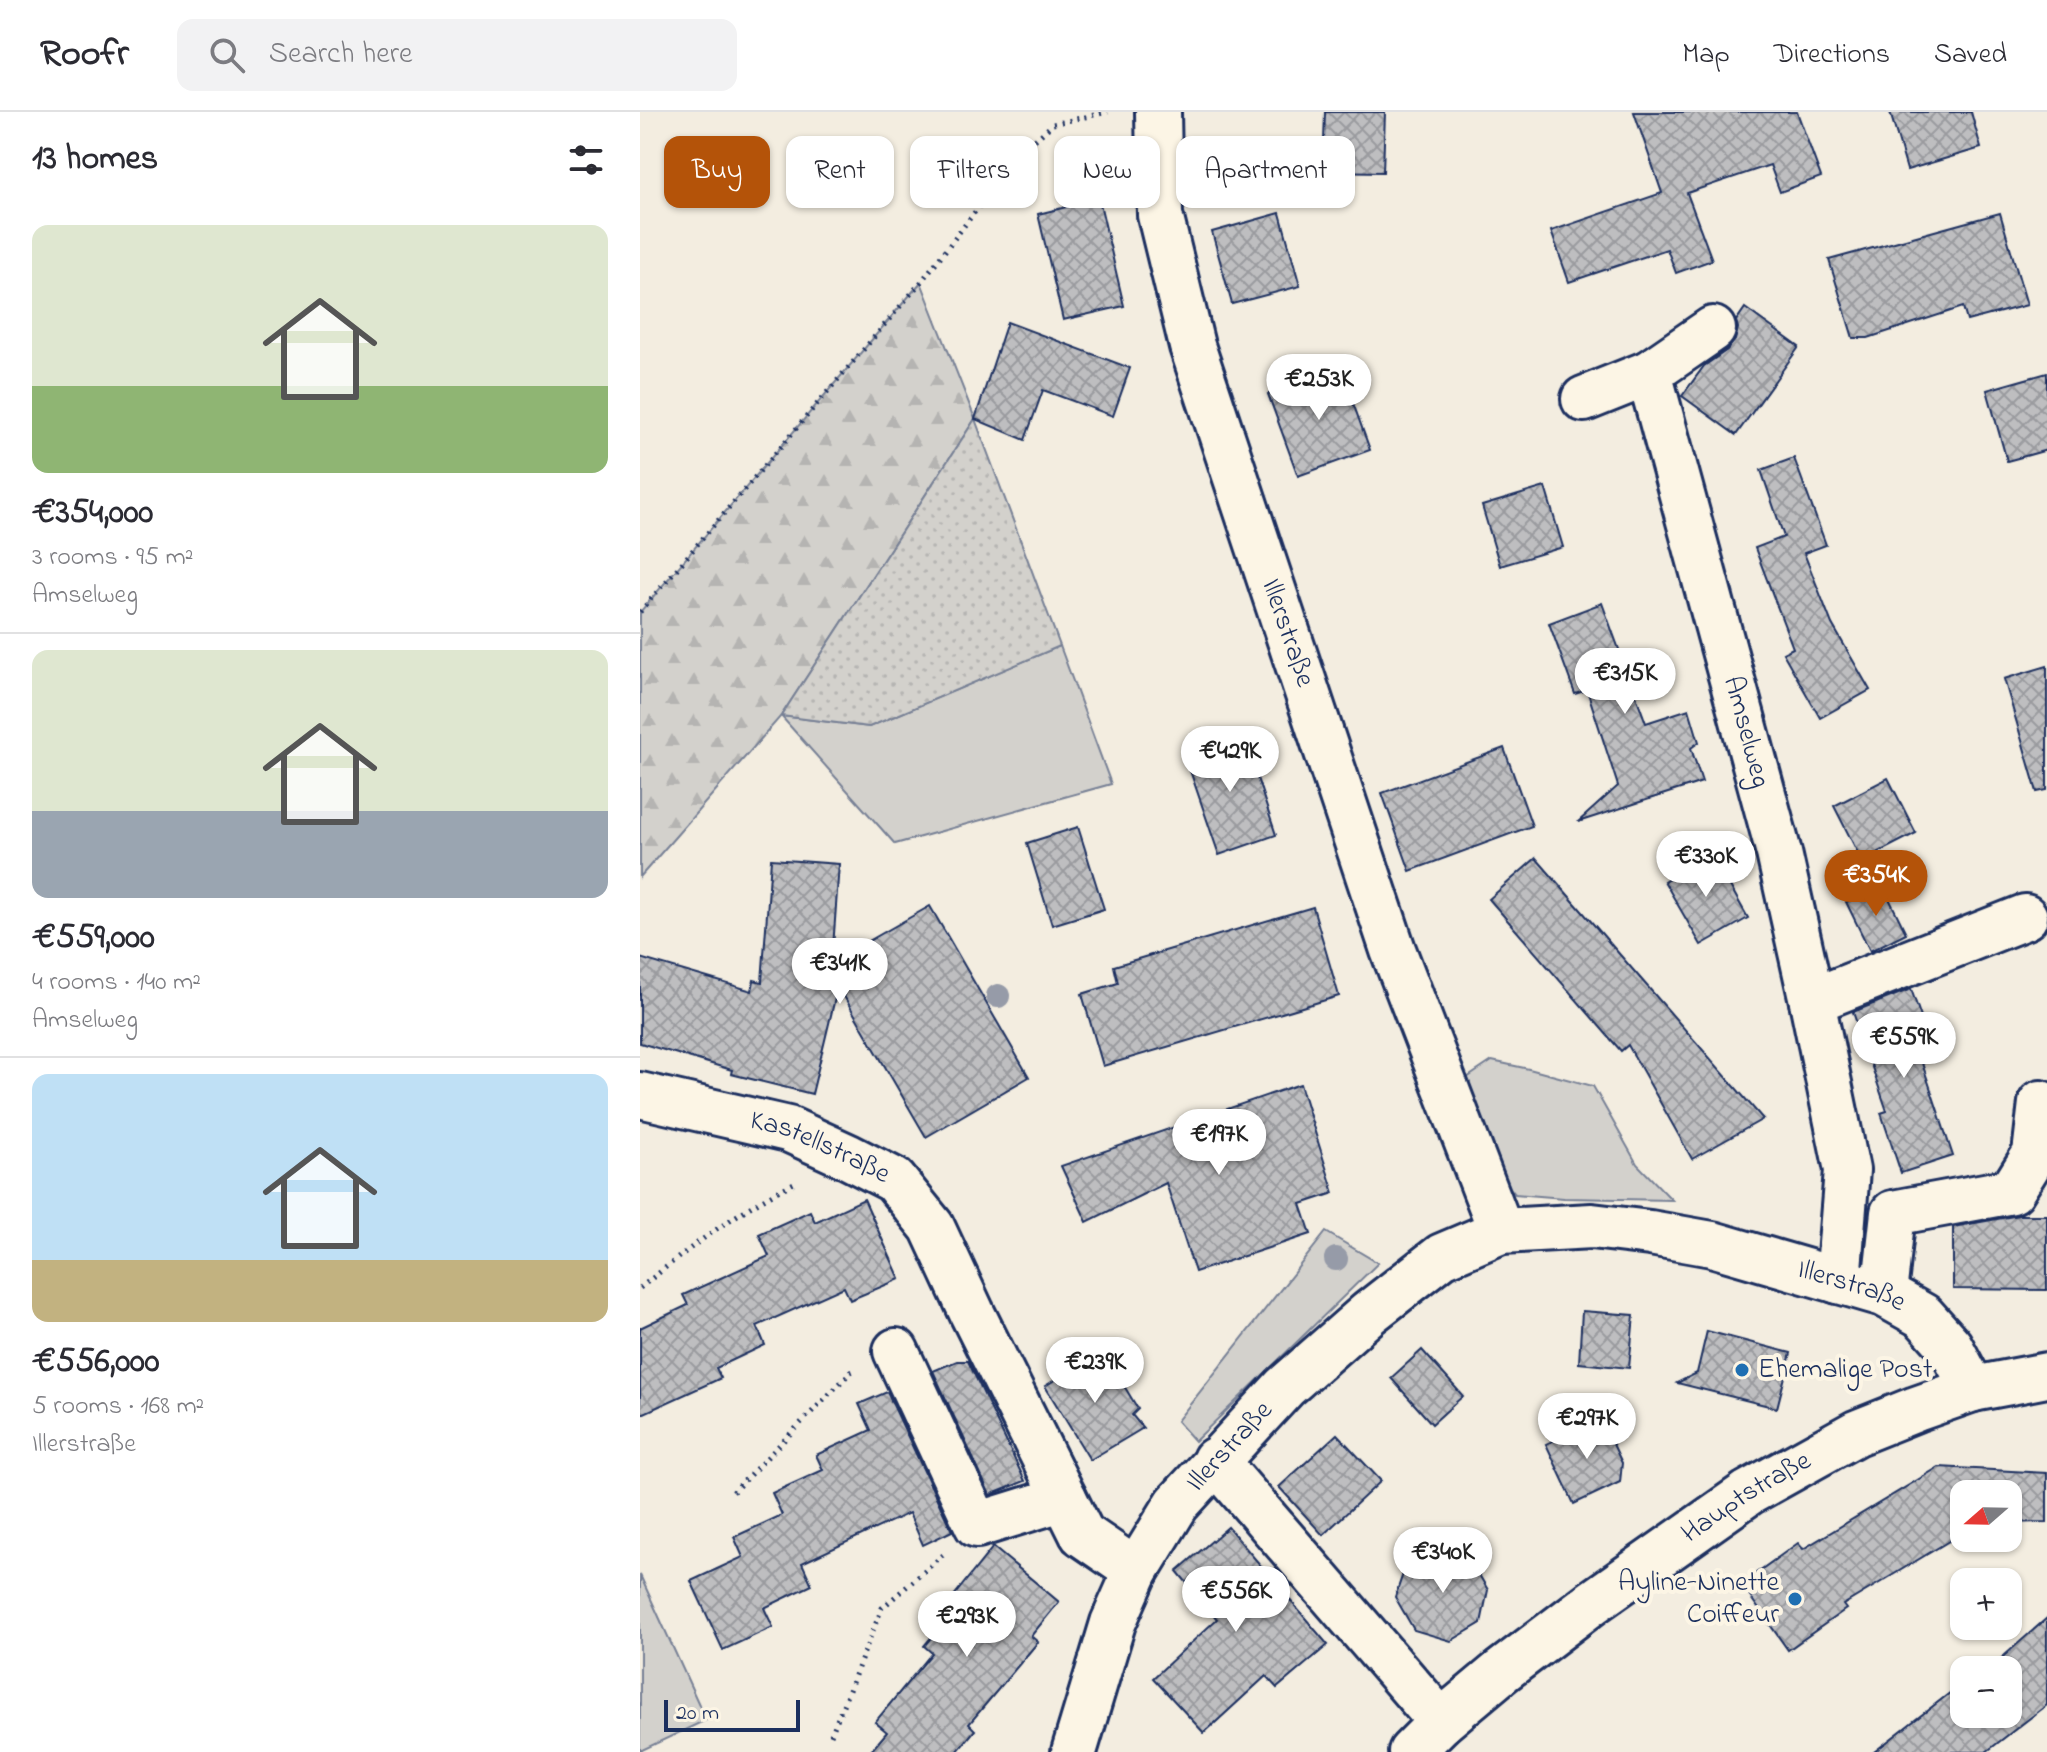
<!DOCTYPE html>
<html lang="en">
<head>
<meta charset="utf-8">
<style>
	body { margin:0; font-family:"Indie Flower",sans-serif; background:#f2f2f3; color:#2b2b33; height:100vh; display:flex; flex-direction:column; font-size:30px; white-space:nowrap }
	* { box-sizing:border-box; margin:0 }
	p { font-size:26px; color:#7c7c81 }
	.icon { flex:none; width:44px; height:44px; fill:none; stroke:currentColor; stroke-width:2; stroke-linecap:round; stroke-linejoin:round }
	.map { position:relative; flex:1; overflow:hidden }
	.drawer { display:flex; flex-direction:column; background:#fff; width:640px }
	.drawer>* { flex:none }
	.top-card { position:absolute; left:24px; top:24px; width:760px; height:72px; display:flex; gap:16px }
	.needle { width:52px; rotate:250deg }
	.buttons { position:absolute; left:1310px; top:1368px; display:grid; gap:16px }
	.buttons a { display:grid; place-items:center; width:72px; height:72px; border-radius:16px; background:#fff; box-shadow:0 2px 6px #0004; font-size:40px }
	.scale { position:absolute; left:24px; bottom:20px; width:136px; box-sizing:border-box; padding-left:8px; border:4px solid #1b2f5e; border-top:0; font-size:22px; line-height:28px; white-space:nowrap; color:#1b2f5e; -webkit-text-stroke:6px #fcf5e5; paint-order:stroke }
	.price { position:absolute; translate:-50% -68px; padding:0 18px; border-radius:28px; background:#fff; color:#222; font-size:26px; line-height:52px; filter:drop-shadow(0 2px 4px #0008) }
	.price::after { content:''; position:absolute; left:50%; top:48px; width:24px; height:18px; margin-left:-12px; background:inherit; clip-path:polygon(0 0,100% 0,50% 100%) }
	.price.selected { background:#b45309; color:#fff }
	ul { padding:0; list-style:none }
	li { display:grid; align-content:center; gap:16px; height:424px; padding:0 32px }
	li+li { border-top:2px solid #e1e1e2 }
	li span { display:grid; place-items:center; height:248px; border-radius:16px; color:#555 }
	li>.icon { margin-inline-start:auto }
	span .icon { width:144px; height:144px; fill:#fffc; stroke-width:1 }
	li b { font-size:34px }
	h2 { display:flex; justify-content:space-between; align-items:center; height:96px; padding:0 32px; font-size:34px }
	.chip { padding:0 28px; border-radius:16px; background:#fff; box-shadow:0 2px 6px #0004; font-size:28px; line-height:72px }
	.chip.selected { background:#b45309; color:#fff }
	header { display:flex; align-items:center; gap:48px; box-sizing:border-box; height:112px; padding:0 40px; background:#fff; border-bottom:2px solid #e1e1e2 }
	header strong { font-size:38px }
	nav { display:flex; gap:44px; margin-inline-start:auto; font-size:28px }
	.search { width:560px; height:72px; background:#f2f2f3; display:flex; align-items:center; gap:20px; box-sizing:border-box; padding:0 28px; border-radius:16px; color:#7c7c81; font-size:30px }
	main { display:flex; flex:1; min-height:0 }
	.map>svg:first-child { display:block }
	.grass { fill:#d3d1cc; stroke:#778095; stroke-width:2 }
	.forest { fill:url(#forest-firs); stroke:#778095; stroke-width:2 }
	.garden { fill:url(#garden-dots); stroke:#778095; stroke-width:2 }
	.building { fill:url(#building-cross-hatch); stroke:#1b2f5e; stroke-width:2 }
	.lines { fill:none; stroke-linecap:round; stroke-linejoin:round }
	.minor-casing { stroke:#1b2f5e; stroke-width:50 }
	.major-casing { stroke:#1b2f5e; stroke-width:50 }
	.path { stroke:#1b2f5e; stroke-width:5; stroke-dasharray:2 6; stroke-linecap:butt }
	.minor { stroke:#fcf5e5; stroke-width:44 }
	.major { stroke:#fcf5e5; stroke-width:44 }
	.tree { fill:#969ba8 }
	.poi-dot { fill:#1f6fb2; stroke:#fcf5e5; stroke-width:3 }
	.labels { text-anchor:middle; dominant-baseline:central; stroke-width:8; stroke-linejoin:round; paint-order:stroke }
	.street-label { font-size:28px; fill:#1b2f5e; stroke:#fcf5e5 }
	.poi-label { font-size:28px; fill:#1b2f5e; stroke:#fcf5e5; text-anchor:start }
</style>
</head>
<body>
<header>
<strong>Roofr</strong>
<div class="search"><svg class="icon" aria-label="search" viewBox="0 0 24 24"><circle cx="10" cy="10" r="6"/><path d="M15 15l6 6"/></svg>Search here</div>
<nav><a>Map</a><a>Directions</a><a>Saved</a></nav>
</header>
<main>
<section class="drawer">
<h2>13 homes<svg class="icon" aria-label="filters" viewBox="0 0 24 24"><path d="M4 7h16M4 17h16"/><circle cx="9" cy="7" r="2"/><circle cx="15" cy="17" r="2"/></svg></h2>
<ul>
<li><span style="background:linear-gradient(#dfe7d0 65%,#8fb573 0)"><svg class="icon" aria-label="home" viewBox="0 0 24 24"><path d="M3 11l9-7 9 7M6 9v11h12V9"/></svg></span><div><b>€354,000</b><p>3 rooms · 95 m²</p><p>Amselweg</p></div></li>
<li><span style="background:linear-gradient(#dfe7d0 65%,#9aa5b1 0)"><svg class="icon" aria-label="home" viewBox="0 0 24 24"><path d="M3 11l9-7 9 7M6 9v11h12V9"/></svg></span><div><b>€559,000</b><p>4 rooms · 140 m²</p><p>Amselweg</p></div></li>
<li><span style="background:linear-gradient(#bfe0f5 75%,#c2b280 0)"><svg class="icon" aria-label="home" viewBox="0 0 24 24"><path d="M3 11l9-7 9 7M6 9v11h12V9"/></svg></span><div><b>€556,000</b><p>5 rooms · 168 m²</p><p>Illerstraße</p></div></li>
</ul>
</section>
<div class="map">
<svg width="1407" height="1640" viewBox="0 0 1407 1640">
	<defs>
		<pattern id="forest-firs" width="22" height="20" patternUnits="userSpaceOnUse" patternTransform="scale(2)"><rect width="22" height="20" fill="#d3d1cc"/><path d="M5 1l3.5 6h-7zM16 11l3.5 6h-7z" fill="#b5b4b2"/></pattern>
		<pattern id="garden-dots" width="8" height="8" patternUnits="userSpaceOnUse" patternTransform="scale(2)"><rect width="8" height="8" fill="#d3d1cc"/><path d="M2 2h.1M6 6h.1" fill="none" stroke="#b5b4b2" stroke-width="1.8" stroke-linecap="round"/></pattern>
		<pattern id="building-cross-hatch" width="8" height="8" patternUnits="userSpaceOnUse" patternTransform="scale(2)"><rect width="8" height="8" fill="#bebec0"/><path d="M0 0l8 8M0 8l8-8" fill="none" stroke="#9a9b9f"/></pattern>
	</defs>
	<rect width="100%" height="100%" fill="#f3ede0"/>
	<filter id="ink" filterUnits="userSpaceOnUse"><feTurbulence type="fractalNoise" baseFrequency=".0125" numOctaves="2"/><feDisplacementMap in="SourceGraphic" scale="16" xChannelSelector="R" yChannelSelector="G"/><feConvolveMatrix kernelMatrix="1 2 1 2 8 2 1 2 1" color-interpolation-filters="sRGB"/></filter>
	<g filter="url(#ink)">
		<g class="grass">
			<path d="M 420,534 L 471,672 L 255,732 L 141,604 L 229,615 Z"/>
			<path d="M 852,949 L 889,957 L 953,974 L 997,1052 L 1032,1088 L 924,1086 L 875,1082 L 844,1045 L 821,970 Z"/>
			<path d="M 686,1120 L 738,1151 L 555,1329 L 537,1309 Z"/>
			<path d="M 0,1463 L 66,1608 L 0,1639 Z"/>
		</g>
		<path class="forest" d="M 281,170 L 335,307 L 141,604 L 0,765 L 0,500 Z"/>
		<path class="garden" d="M 335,307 L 420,534 L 229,615 L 141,604 Z"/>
		<g class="building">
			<path d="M 685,0 L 745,0 L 743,60 L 683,59 Z"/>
			<path d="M 994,0 L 1157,0 L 1181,65 L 1140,80 L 1130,53 L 1047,81 L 1072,148 L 1036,161 L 1027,137 L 929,170 L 911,119 L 1022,81 Z"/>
			<path d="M 1250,0 L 1331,0 L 1341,36 L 1267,58 Z"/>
			<path d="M 459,87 L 484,194 L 423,208 L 398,102 Z"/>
			<path d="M 640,101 L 660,174 L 592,192 L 572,120 Z"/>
			<path d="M 1360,101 L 1387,193 L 1327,209 L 1323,195 L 1228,226 L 1213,226 L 1189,148 Z"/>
			<path d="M 1105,196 L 1159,235 L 1096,323 L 1042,284 L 1064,254 L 1087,238 L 1095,228 L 1098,216 L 1096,209 Z"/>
			<path d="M 367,210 L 490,256 L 473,304 L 403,278 L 385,328 L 335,307 Z"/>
			<path d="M 700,255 L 730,338 L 658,364 L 628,282 Z"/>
			<path d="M 1407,261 L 1407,338 L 1367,349 L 1347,278 Z"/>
			<path d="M 1154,346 L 1186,433 L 1164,441 L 1192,512 L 1230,578 L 1180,606 L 1143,541 L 1153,536 L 1115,436 L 1144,425 L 1121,358 Z"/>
			<path d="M 905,375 L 923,435 L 860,454 L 842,394 Z"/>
			<path d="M 962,491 L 1006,611 L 1049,597 L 1059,630 L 1051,636 L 1062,670 L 938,710 L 978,674 L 947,578 L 935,582 L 909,511 Z"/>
			<path d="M 1407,554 L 1407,678 L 1397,680 L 1364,567 Z"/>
			<path d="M 602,621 L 636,723 L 579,743 L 544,641 Z"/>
			<path d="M 864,636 L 892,714 L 770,759 L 742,681 Z"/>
			<path d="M 1248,666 L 1276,721 L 1222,749 L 1194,694 Z"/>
			<path d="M 438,715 L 464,797 L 412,813 L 387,731 Z"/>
			<path d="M 1072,742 L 1108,806 L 1061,833 L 1024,769 Z"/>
			<path d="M 896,746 L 1007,874 L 1123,1007 L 1052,1047 L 988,933 L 981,939 L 849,787 Z"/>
			<path d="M 131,747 L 199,752 L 192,850 L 290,794 L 389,965 L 286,1025 L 198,874 L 172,982 L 91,962 L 92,958 L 0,931 L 0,846 L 112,879 L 114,868 L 122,870 Z"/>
			<path d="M 1242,772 L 1266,821 L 1230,839 L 1206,790 Z"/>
			<path d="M 673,795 L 699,884 L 463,954 L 442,882 L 478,871 L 474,854 Z"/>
			<path d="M 1271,877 L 1290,931 L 1277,936 L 1313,1044 L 1261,1061 L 1241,1001 L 1247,999 L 1213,900 Z"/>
			<path d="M 660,972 L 694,1081 L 661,1092 L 671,1122 L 555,1160 L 526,1071 L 447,1110 L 421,1054 Z"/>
			<path d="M 224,1087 L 260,1167 L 210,1188 L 204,1175 L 117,1214 L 125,1233 L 76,1256 L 81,1266 L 0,1303 L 0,1216 L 48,1193 L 43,1183 L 129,1144 L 119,1122 L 170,1099 L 175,1110 Z"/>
			<path d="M 1379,1103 L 1407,1103 L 1407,1178 L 1313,1177 L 1313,1115 Z"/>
			<path d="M 942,1199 L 994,1203 L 989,1256 L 939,1251 Z"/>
			<path d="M 1067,1219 L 1151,1241 L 1137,1296 L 1037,1271 L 1057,1261 Z"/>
			<path d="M 782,1238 L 823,1284 L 792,1312 L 751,1266 Z"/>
			<path d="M 463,1239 L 498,1297 L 492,1303 L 503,1316 L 450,1348 L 405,1274 Z"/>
			<path d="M 317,1249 L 328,1249 L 385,1369 L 350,1383 L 293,1259 Z"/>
			<path d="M 247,1280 L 312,1419 L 283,1433 L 269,1401 L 162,1451 L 172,1473 L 124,1496 L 133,1515 L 83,1538 L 51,1469 L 103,1445 L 94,1425 L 142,1403 L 132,1381 L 183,1358 L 176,1343 L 231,1318 L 219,1292 Z"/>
			<path d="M 961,1307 L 982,1351 L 980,1370 L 934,1392 L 906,1332 Z"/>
			<path d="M 697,1322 L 741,1369 L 683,1423 L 639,1375 Z"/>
			<path d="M 1299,1355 L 1407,1361 L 1407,1410 L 1368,1411 L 1368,1382 L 1324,1382 L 1324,1420 L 1203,1493 L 1206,1497 L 1148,1538 L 1101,1472 L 1158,1431 L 1163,1437 Z"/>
			<path d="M 588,1415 L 688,1533 L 637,1576 L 626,1564 L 564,1621 L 513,1566 L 577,1507 L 537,1459 Z"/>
			<path d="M 353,1435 L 419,1490 L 391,1524 L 398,1530 L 329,1612 L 335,1618 L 317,1640 L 230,1640 L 247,1620 L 235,1610 L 292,1541 L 284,1534 L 316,1496 L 309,1490 Z"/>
			<path d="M 799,1436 L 829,1446 L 848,1478 L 841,1511 L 811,1529 L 774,1518 L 755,1485 L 765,1456 Z"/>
			<path d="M 1407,1506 L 1407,1593 L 1346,1640 L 1234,1640 L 1315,1577 L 1320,1583 L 1324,1579 L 1324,1602 L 1368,1602 L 1368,1558 L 1348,1558 Z"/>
		</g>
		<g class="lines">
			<defs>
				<g id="minor">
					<path id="s1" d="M 1009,261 L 1139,741 L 1172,889 L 1207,1058 L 1198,1169"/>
					<path d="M 944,287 L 1009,261 L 1073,217"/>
					<path d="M 1172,889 L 1385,805"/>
					<path id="s2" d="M 0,983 L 148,1017 L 209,1045 L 254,1068 L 292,1115 L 332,1201 L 442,1422 L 496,1459"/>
					<path id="s3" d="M 861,1119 L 952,1114 L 1010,1121 L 1072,1132 L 1244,1182 L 1283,1204 L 1310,1234 L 1333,1277"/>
					<path d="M 1244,1182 L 1253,1101 L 1372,1079 L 1395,1042 L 1401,991"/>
					<path d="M 256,1239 L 337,1413 L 424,1386"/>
					<path d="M 575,1348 L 801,1610"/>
					<path id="s4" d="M 434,1640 L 473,1511 L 496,1459 L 537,1392 L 645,1275 L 729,1201 L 802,1144 L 861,1119 L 753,838 L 552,234 L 520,103 L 518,0"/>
				</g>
				<g id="major">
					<path id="s5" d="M 771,1640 L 801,1610 L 862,1559 L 953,1490 L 1108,1381 L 1216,1321 L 1276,1297 L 1333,1277 L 1407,1263"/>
				</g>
			</defs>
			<use href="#minor" class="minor-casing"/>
			<use href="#major" class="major-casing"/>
			<g class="path">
				<path d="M 0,500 L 281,170 L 381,40 L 413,12 L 468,0"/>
				<path d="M 0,1176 C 48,1137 98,1098 154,1071"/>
				<path d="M 93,1380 L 211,1260 L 216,1258"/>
				<path d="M 191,1623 L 242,1496 L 303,1443"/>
			</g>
			<use href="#minor" class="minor"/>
			<use href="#major" class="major"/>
		</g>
		<g class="tree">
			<circle cx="358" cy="884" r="12"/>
			<circle cx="696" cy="1147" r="12"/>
		</g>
	</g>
	<g class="poi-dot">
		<circle cx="1102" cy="1258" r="8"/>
		<circle cx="1155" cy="1487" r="8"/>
	</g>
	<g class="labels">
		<g class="street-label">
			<text transform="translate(647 521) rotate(71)">Illerstraße</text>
			<text stroke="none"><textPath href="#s1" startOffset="372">Amselweg</textPath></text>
			<text stroke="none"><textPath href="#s2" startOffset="188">Kastellstraße</textPath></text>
			<text stroke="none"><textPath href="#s3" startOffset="358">Illerstraße</textPath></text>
			<text stroke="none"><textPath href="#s4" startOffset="348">Illerstraße</textPath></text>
			<text stroke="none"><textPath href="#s5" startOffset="422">Hauptstraße</textPath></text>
		</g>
		<g class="poi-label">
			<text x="1118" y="1258">Ehemalige Post</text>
			<text x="1139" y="1471" text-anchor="end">Ayline-Ninette<tspan x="1139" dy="32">Coiffeur</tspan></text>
		</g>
	</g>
</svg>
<div class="buttons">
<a><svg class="needle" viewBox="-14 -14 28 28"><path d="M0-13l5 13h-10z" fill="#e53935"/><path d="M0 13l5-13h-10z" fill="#7c7c81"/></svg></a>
<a>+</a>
<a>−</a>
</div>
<div class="scale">20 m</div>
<b class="price" style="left:679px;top:310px">€253K</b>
<b class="price" style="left:985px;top:604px">€315K</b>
<b class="price" style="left:590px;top:682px">€429K</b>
<b class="price" style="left:1066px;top:787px">€330K</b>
<b class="price selected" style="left:1236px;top:806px">€354K</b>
<b class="price" style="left:200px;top:894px">€341K</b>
<b class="price" style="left:1264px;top:968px">€559K</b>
<b class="price" style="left:579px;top:1065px">€197K</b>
<b class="price" style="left:455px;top:1293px">€239K</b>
<b class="price" style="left:947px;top:1349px">€297K</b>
<b class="price" style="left:803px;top:1483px">€340K</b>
<b class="price" style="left:596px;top:1522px">€556K</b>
<b class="price" style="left:327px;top:1547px">€293K</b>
<div class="top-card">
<a class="chip selected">Buy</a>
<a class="chip">Rent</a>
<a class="chip">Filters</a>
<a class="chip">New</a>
<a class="chip">Apartment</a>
</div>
</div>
</main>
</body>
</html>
